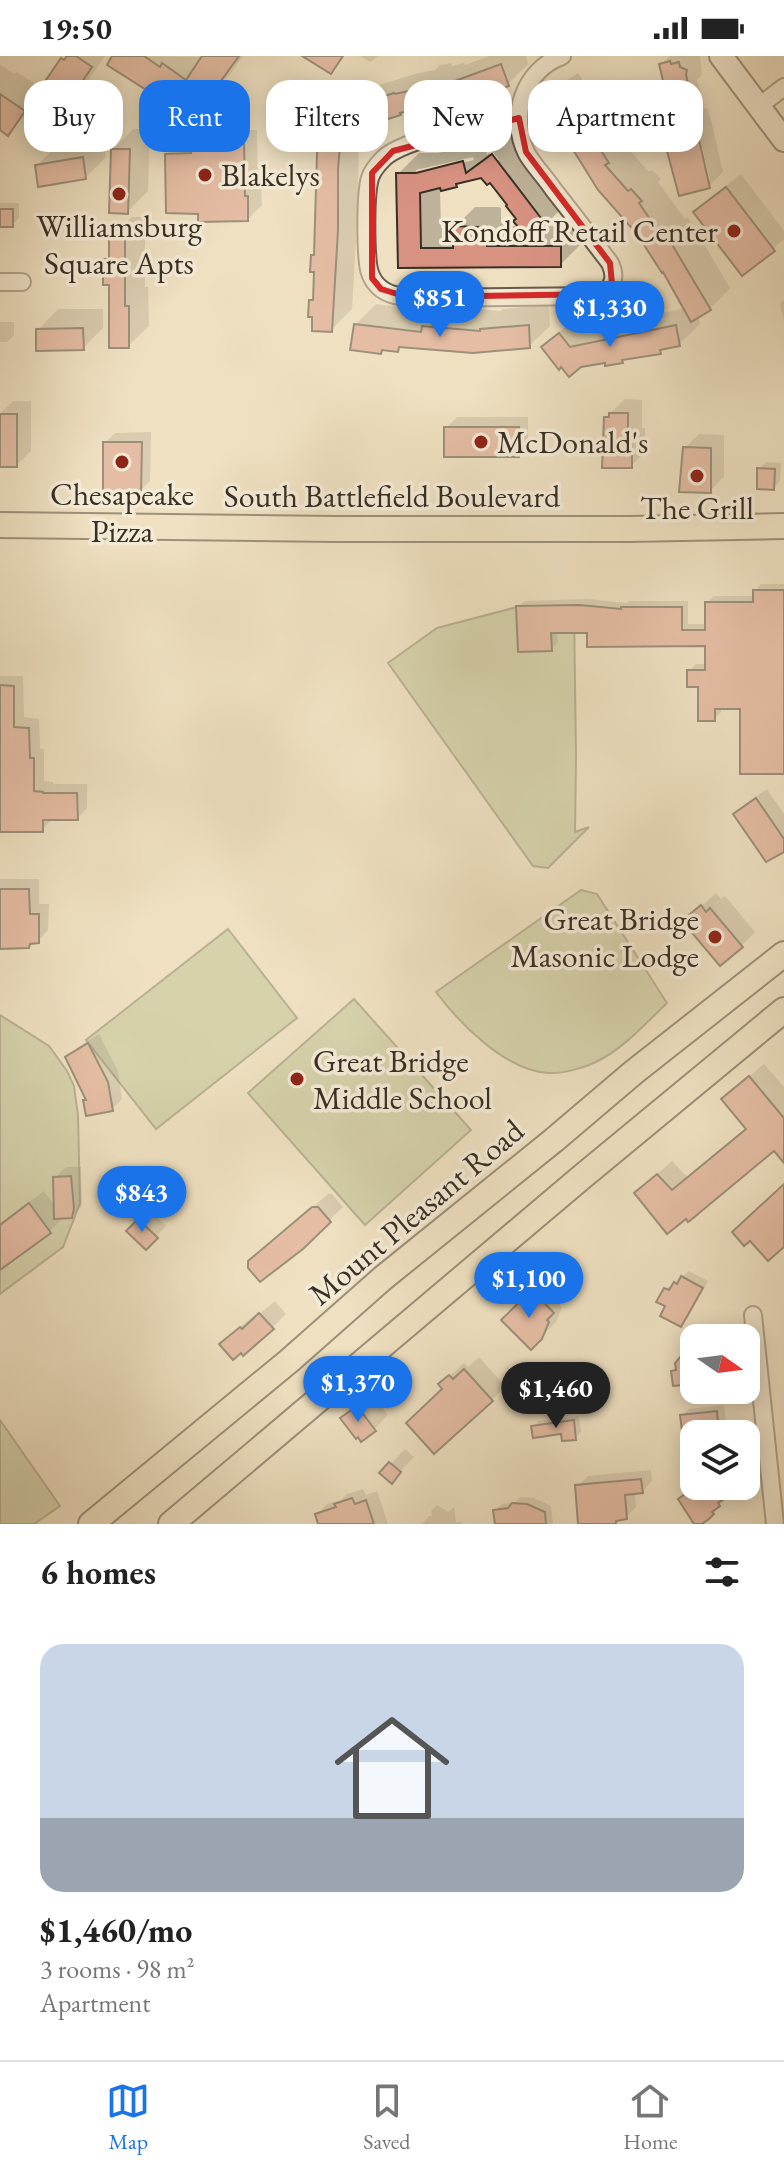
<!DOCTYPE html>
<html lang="en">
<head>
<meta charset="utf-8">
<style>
	body { margin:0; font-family:"EB Garamond",serif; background:#f6f6f6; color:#222; height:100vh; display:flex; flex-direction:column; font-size:30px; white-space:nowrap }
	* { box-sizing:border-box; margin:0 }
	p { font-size:26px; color:#767676 }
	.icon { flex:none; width:44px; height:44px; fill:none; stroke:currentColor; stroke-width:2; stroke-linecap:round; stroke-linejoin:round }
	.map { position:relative; height:1468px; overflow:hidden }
	.sheet { display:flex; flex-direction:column; background:#fff; flex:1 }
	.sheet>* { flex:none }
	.top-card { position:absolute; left:24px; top:24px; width:736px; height:72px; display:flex; gap:16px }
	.needle { width:52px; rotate:104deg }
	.controls { position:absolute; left:680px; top:1268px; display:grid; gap:16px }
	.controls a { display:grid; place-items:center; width:80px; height:80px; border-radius:16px; background:#fff; box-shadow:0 4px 20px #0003; font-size:40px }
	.price { position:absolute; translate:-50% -68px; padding:0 18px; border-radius:28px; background:#1a73e8; color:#fff; font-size:26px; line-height:52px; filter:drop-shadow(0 2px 4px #0008) }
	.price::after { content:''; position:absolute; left:50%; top:48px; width:24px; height:18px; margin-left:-12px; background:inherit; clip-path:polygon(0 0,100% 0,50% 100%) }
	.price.on { background:#222; color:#fff }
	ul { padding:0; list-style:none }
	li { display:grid; align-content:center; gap:16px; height:424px; padding:0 40px }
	li span { display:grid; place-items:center; height:248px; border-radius:24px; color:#555 }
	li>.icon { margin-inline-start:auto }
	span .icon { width:144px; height:144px; fill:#fffc; stroke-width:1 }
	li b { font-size:34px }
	h2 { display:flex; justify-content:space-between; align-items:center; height:96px; padding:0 40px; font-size:34px }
	.tag { padding:0 28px; border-radius:24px; background:#fff; box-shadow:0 4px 20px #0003; font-size:28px; line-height:72px }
	.tag.on { background:#1a73e8; color:#fff }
	.status { display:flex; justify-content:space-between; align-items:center; height:56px; padding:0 40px; background:#fff; direction:ltr }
	.status svg { height:22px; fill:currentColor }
	.dock { display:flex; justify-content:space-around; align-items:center; height:112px; border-top:2px solid #e0e0e0; background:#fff; font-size:22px; color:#767676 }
	.dock a { display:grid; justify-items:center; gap:4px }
	.dock .on { color:#1a73e8 }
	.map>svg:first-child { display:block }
	.green { fill:#b9c293; stroke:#79785c; stroke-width:2 }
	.shadow { fill:#0003; fill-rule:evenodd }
	.building { fill:#d89282; stroke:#392f24; stroke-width:2 }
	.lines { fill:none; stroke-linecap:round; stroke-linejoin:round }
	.minor-casing { stroke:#665b4b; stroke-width:20 }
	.secondary-casing { stroke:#392f24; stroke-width:26 }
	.primary-casing { stroke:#392f24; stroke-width:28 }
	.minor { stroke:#f4ebd7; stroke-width:16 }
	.secondary { stroke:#f4ebd7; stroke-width:22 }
	.primary { stroke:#eee0c1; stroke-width:24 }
	.marked { fill:none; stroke:#d62828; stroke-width:6; stroke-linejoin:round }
	.poi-dot { fill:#8f2418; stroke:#f4ebd7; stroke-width:3 }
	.labels { text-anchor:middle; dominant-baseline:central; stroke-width:7; stroke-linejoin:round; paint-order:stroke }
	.poi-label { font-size:32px; fill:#392f24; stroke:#f4ebd7; text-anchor:start }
	.street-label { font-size:32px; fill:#392f24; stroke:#f4ebd7 }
</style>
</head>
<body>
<div class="status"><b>19:50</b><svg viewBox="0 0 49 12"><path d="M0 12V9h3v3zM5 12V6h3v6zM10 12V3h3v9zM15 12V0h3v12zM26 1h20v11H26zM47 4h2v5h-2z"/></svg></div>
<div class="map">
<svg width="784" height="1468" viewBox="0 0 784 1468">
	<rect width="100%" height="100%" fill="#eee0c1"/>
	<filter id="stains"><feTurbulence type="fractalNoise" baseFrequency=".0025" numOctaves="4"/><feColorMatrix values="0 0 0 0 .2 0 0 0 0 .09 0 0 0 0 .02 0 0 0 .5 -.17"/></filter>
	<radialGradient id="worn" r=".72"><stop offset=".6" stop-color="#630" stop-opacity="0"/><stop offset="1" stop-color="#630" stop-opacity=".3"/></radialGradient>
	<g class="green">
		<path d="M 521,550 L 574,553 L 576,701 L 575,776 L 589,771 L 548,812 L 533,810 L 388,607 L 437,572 Z"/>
		<path d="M 581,834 L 597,838 L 667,947 C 646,967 623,993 596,1006 C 583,1012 563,1018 548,1017 C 505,1014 460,968 436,936 Z"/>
		<path d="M 228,873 L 297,962 L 156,1073 L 86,984 Z"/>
		<path d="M 354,943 L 471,1074 L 365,1169 L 248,1037 Z"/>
		<path d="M 0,959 L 49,990 L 67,1015 L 74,1030 L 78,1059 L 80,1147 L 63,1191 L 0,1238 Z"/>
		<path d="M 0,1364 L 60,1450 L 34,1468 L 0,1468 Z"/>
	</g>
	<g class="shadow">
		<path d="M 66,0 L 105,0 L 74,45 L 54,66 L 30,55 L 8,77 L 0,72 L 0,9 L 14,18 L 17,16 L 43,33 Z"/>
		<path d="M 115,0 L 203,1 L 243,0 L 231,17 L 210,38 L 191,25 L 169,46 Z"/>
		<path d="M 360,0 L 378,0 L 370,6 Z"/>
		<path d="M 490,0 L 526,0 L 528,8 L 508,28 L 403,54 L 400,57 L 359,70 L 358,152 L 352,253 L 331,274 L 311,245 L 315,241 L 316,214 L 313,200 L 316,196 L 320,65 L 340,44 L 357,45 L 370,32 L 415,18 L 435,14 L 440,9 L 451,7 L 452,10 L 464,7 L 465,9 Z"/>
		<path d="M 670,0 L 700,0 L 702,18 L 697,24 L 704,53 L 707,52 L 711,64 L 723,116 L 709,130 L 661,66 L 672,55 L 661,9 ZM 697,69 L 710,124 L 706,124 L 694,70 Z"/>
		<path d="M 578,17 L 586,30 L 589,28 L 596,38 L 593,41 L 609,67 L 612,65 L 618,75 L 621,74 L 628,85 L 624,88 L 649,116 L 652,114 L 661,123 L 658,126 L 685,163 L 688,161 L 730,232 L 710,253 L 698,259 L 700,268 L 679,288 L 665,291 L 660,296 L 626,301 L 622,305 L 606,305 L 543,291 L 580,258 L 591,272 L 686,252 L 639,177 L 568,81 L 541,48 L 561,28 Z"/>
		<path d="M 133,73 L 150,73 L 148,135 L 127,156 L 113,94 Z"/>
		<path d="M 207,74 L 257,74 L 258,127 L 261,127 L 262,149 L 248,163 L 167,98 L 181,84 L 197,84 Z"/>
		<path d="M 513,79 L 566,148 L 544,170 L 580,171 L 580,189 L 560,209 L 400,210 L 398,118 L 419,97 L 438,97 L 484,86 L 487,99 L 489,97 L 494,104 L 499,104 L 492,95 ZM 473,101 L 474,104 L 416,119 L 416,114 ZM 482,119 L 490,124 L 519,163 L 520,170 L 507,170 L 507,166 L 501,167 L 501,152 L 499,151 L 475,151 L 454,172 L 441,172 L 440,133 L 456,129 L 460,125 Z"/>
		<path d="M 103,81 L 106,101 L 85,122 L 37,109 L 58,89 Z"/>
		<path d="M 741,118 L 784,175 L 784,183 L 773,193 L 696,156 L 710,142 Z"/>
		<path d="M 0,147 L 19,147 L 19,162 L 12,169 L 0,169 Z"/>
		<path d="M 132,161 L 145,161 L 145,231 L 148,231 L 149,270 L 128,290 L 105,204 L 111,199 L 111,181 Z"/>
		<path d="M 784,244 L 784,265 L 780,248 Z"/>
		<path d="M 376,248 L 439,256 L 444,250 L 500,255 L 503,253 L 548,249 L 550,270 L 529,290 L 403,289 L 398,294 L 384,292 L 380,296 L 355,269 Z"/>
		<path d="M 58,253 L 103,253 L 103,272 L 83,292 L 38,274 Z"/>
		<path d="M 0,266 L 14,266 L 14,279 L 7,286 L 0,286 Z"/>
		<path d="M 625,343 L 642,344 L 642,372 L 645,372 L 645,396 L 631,410 L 606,361 Z"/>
		<path d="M 13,345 L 31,345 L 31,395 L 17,409 L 0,409 L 0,358 Z"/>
		<path d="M 457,361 L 528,361 L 528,389 L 518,399 L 446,372 Z"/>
		<path d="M 151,376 L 150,425 L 140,435 L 105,387 L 115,377 Z"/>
		<path d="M 699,378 L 724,379 L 724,421 L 710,435 L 685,392 Z"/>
		<path d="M 766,406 L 781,407 L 780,425 L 774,432 L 759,413 Z"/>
		<path d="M 761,528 L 784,528 L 784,716 L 742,651 L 721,651 L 721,656 L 714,663 L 700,629 L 689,615 L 696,608 L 707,608 L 707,588 L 589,575 L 557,575 L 558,586 L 551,593 L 518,551 L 525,545 L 588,543 L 627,547 L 629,545 L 688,545 L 688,568 L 707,568 L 707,546 L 714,540 L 755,540 L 755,535 Z"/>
		<path d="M 0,620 L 23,620 L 24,661 L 39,663 L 40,693 L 44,693 L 44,725 L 53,726 L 53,728 L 87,728 L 87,752 L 77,762 L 54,762 L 42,774 L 0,774 Z"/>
		<path d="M 767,733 L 784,758 L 784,793 L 735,758 L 745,748 Z"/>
		<path d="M 0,823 L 39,823 L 39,848 L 49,848 L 48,874 L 38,885 L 33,885 L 29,890 L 0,891 Z"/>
		<path d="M 716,837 L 721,843 L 725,840 L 755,876 L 741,890 L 693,868 L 688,862 Z"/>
		<path d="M 99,978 L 118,1015 L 122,1043 L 112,1053 L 85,1045 L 88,1042 L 68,1002 L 78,991 Z"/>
		<path d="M 764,1008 L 784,1031 L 784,1104 L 775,1093 L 691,1162 L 636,1137 L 672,1105 L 687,1121 L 747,1072 L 738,1030 Z"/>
		<path d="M 66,1111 L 81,1111 L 82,1150 L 72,1160 L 64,1161 L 50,1175 L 0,1211 L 0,1167 L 44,1135 L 56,1151 L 55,1121 Z"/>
		<path d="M 328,1138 L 332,1138 L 343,1151 L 302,1191 L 265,1191 Z"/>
		<path d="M 150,1154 L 166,1170 L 146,1191 L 129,1175 Z"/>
		<path d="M 689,1215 L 708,1225 L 688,1262 L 681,1268 L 668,1249 L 659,1245 L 666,1233 Z"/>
		<path d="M 547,1221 L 567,1241 L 560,1249 L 562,1251 L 556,1266 L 531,1291 L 504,1264 Z"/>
		<path d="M 275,1245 L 286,1258 L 272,1272 L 222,1288 L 236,1274 L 255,1259 L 257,1260 Z"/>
		<path d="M 479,1301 L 505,1330 L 492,1344 L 445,1332 L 441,1328 L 464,1307 L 468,1311 Z"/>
		<path d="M 372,1337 L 388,1359 L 374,1373 L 343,1362 L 357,1348 Z"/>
		<path d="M 724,1349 L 727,1377 L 732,1376 L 732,1378 L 694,1378 L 694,1399 L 690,1399 L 682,1360 L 689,1353 Z"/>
		<path d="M 579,1360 L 581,1376 L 575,1382 L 563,1376 L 533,1370 L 539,1365 Z"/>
		<path d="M 405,1393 L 414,1401 L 391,1425 L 382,1417 Z"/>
		<path d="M 651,1414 L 652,1425 L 642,1436 L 635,1436 L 636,1451 L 626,1461 L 607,1468 L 581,1468 L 578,1430 L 588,1420 Z"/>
		<path d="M 697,1430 L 706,1431 L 737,1430 L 725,1440 L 726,1442 L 707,1461 L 697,1468 L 688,1437 Z"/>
		<path d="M 363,1433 L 366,1439 L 377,1435 L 388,1468 L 320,1468 L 317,1459 L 327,1448 L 341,1444 L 347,1438 Z"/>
		<path d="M 520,1441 L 534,1442 L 551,1450 L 553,1468 L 497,1468 L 495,1454 L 502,1448 L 516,1446 Z"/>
		<path d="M 437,1449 L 448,1456 L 454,1451 L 456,1466 L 462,1466 L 462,1468 L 422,1468 L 429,1460 L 432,1460 L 431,1455 Z"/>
	</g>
	<g class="building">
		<path d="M 67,0 L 76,0 L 92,11 L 54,68 L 53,67 L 50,71 L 25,55 L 61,2 L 64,4 Z"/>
		<path d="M 112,0 L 144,0 L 160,11 L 162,7 L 186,24 L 202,0 L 239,0 L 210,40 L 186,24 L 170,49 L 107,9 Z"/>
		<path d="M 302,0 L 343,0 L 331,18 Z"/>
		<path d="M 670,5 L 671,8 L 679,6 L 680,11 L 687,14 L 686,18 L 689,34 L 683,36 L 690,66 L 693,65 L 698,79 L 710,132 L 679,140 L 659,65 L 672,62 L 659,8 Z"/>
		<path d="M 501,8 L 509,30 L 463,47 L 462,43 L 400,57 L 401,59 L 341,78 L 338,113 L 338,174 L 332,276 L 312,275 L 312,261 L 308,261 L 309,244 L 313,244 L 314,216 L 310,216 L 311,199 L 314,199 L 318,64 L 351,65 L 347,52 L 394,37 L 395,38 L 418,33 L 417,29 L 431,26 L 432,29 L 444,27 L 444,29 Z"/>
		<path d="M 557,36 L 565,49 L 568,47 L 576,60 L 573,62 L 588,86 L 591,84 L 597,94 L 600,93 L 609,107 L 605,109 L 628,135 L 631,133 L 642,145 L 639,147 L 663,182 L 667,180 L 711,254 L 691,266 L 663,216 L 662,217 L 637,178 L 598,134 L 567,84 L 563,87 L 538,48 Z"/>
		<path d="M 0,38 L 25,55 L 8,80 L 0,74 Z"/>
		<path d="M 244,87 L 245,140 L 248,140 L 248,165 L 198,166 L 198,158 L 166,157 L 165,98 L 191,97 L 191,88 Z"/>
		<path d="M 111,93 L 130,93 L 128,158 L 109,157 Z"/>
		<path d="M 492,98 L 547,170 L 529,184 L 513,165 L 516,163 L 506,150 L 507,149 L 490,127 L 487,129 L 481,122 L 456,128 L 457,131 L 441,135 L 440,132 L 420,137 L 421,192 L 453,192 L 453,170 L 478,171 L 481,173 L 481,186 L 487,186 L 487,190 L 561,190 L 561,211 L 398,212 L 396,117 L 416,117 L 463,105 L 466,117 Z"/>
		<path d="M 83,101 L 86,123 L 38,131 L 35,109 Z"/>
		<path d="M 726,131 L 775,195 L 742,220 L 693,156 Z"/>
		<rect x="0" y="153" width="13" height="18"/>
		<path d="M 109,180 L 125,180 L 125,250 L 129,250 L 129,292 L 109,292 L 109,229 L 103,229 L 103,203 L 109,203 Z"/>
		<path d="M 354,268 L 421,276 L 422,270 L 480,275 L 480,273 L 529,269 L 530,292 L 473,297 L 399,291 L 398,296 L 382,294 L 381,298 L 350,294 Z"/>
		<path d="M 676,269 L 680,290 L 660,294 L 661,298 L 622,304 L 623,307 L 605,310 L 605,307 L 581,311 L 569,321 L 561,311 L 559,314 L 541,291 L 559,277 L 570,291 Z"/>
		<path d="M 83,272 L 84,294 L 36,295 L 36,273 Z"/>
		<path d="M 609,357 L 628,357 L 628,385 L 632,385 L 632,412 L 602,412 L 604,361 L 609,361 Z"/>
		<rect x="0" y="358" width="17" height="53"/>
		<rect x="444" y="371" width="75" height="30"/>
		<path d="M 103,386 L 142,386 L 141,437 L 103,438 Z"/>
		<path d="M 683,391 L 711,392 L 711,437 L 679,436 Z"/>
		<path d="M 757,412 L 775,413 L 774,434 L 757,433 Z"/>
		<path d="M 753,534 L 784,534 L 784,718 L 740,718 L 740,653 L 715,653 L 715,665 L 698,665 L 698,631 L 687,631 L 687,614 L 705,614 L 705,590 L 587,591 L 587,577 L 551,577 L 552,595 L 518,596 L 516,550 L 580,549 L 621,553 L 621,551 L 682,551 L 682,574 L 705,574 L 705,546 L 753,546 Z"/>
		<path d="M 0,629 L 14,630 L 14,671 L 29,672 L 30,702 L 34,702 L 34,735 L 43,736 L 43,737 L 77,737 L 78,764 L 43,764 L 43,776 L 0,776 Z"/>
		<path d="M 756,742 L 784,783 L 784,796 L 766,806 L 733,758 Z"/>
		<path d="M 0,833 L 29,833 L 30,858 L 39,858 L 39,887 L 30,888 L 29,892 L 0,893 Z"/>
		<path d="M 701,849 L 706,856 L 710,852 L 743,891 L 720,910 L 687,871 L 691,868 L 685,862 Z"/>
		<path d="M 88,987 L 108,1026 L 113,1055 L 86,1060 L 83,1044 L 86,1044 L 65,1001 Z"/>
		<path d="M 749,1020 L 784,1062 L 784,1107 L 774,1095 L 692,1163 L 688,1166 L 686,1163 L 667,1178 L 634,1137 L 657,1118 L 672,1134 L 746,1073 L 721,1043 Z"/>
		<path d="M 71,1120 L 74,1152 L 72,1162 L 54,1163 L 53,1121 Z"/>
		<path d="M 784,1128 L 784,1191 L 768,1205 L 750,1185 L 744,1190 L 732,1176 Z"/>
		<path d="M 29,1147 L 51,1177 L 0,1214 L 0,1169 Z"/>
		<path d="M 312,1151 L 318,1151 L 331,1166 L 303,1193 L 260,1226 L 248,1212 L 248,1205 Z"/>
		<path d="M 138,1163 L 158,1182 L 146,1194 L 126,1175 Z"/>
		<path d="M 681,1220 L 703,1232 L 681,1271 L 660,1260 L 665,1250 L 656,1246 L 664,1232 L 669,1234 L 674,1226 L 677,1228 Z"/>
		<path d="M 532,1234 L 554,1257 L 547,1264 L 549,1266 L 542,1283 L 531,1294 L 501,1264 Z"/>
		<path d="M 259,1257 L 274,1273 L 243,1300 L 241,1297 L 233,1304 L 219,1288 L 240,1271 L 242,1273 Z"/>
		<path d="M 694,1285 L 694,1328 L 673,1330 L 671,1315 L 676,1314 L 675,1307 Z"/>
		<path d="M 464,1313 L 493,1345 L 434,1398 L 406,1367 L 442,1333 L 438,1328 L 449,1319 L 453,1323 Z"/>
		<path d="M 357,1350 L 376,1375 L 361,1386 L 358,1381 L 356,1383 L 340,1362 Z"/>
		<path d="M 717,1355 L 719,1378 L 694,1378 L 694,1382 L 683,1383 L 680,1359 Z"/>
		<path d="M 574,1364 L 576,1384 L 562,1385 L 561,1378 L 533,1382 L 531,1370 Z"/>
		<path d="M 389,1406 L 401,1416 L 392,1428 L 379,1417 Z"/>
		<path d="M 641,1423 L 643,1437 L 625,1439 L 627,1463 L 616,1465 L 616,1468 L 578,1468 L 575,1429 Z"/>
		<path d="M 710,1430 L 727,1430 L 732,1438 L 718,1447 L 720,1450 L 712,1456 L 714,1458 L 709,1463 L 702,1468 L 694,1468 L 678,1443 L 695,1431 L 699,1437 Z"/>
		<path d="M 352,1442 L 355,1448 L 366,1444 L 374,1468 L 318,1468 L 315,1458 L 336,1451 L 334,1448 Z"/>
		<path d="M 512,1447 L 527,1448 L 545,1456 L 546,1468 L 495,1468 L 493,1454 L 508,1452 Z"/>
	</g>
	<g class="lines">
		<defs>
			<g id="minor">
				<path d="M 758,51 L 784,31"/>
				<path d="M 519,62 C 491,65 404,83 384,102 C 379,107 372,115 370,122 C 365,139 366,190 368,208 C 369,217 373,225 378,230 C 389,241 405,241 419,242 L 598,240 C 613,233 617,222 610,207 C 591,182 572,157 553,133 C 545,121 534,110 527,98 C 508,61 524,14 562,0"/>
				<path d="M 0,226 L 22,226"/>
				<path d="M 753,1259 L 775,1468"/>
			</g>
			<path id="secondary" d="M 721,0 L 784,84"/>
			<g id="primary">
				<path d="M 0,469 L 335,473 L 629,473 L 784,470"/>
				<path d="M 91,1468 L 289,1305 L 383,1222 L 554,1084 L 634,1016 L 784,898"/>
				<path d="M 171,1468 L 583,1120 L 784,954"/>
			</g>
		</defs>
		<use href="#minor" class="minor-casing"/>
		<use href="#secondary" class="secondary-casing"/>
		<use href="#primary" class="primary-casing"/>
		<use href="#minor" class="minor"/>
		<use href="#secondary" class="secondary"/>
		<use href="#primary" class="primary"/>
	</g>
	<path d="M0 0H784V1468H0ZM 519,62 L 526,96 L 610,207 L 612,228 L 603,238 L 407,241 L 381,233 L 372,222 L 372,117 L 393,95 Z" fill="#eee0c1" fill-opacity=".55" fill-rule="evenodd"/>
	<path class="marked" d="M 519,62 L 526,96 L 610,207 L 612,228 L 603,238 L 407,241 L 381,233 L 372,222 L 372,117 L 393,95 Z"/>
	<g class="poi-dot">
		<circle cx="205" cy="119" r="8"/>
		<circle cx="119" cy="138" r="8"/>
		<circle cx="734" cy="175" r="8"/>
		<circle cx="481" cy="386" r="8"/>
		<circle cx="122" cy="406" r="8"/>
		<circle cx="697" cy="420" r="8"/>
		<circle cx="715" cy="881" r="8"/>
		<circle cx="297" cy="1023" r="8"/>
	</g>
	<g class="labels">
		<g class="poi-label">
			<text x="221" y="119">Blakelys</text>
			<text x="119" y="170" text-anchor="middle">Williamsburg<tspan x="119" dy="37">Square Apts</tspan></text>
			<text x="718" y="175" text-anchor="end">Kondoff Retail Center</text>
			<text x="497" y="386">McDonald's</text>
			<text x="122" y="438" text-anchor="middle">Chesapeake<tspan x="122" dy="37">Pizza</tspan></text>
			<text x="697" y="452" text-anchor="middle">The Grill</text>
			<text x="699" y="863" text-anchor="end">Great Bridge<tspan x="699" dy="37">Masonic Lodge</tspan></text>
			<text x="313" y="1005">Great Bridge<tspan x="313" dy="37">Middle School</tspan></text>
		</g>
		<g class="street-label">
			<text x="392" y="440">South Battlefield Boulevard</text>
			<text transform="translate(416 1156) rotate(-40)">Mount Pleasant Road</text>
		</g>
	</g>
	<rect width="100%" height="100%" filter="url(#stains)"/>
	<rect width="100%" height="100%" fill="url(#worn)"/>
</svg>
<div class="controls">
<a><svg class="needle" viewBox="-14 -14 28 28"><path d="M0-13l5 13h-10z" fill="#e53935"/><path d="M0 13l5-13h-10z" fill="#767676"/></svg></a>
<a><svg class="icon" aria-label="layers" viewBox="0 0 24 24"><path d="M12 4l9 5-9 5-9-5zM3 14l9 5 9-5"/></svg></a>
</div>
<b class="price" style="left:440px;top:283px">$851</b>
<b class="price" style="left:610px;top:293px">$1,330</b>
<b class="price" style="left:142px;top:1178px">$843</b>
<b class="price" style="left:529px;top:1264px">$1,100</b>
<b class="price" style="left:358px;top:1368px">$1,370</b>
<b class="price on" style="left:556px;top:1374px">$1,460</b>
<div class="top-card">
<a class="tag">Buy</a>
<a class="tag on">Rent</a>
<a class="tag">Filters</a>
<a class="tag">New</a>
<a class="tag">Apartment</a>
</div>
</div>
<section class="sheet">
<h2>6 homes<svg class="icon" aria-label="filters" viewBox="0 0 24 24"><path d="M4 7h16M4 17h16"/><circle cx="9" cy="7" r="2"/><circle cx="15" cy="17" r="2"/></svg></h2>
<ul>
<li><span style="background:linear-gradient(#c9d6e8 70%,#9aa5b1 0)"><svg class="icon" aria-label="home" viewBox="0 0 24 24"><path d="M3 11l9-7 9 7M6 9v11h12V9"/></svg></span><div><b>$1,460/mo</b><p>3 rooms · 98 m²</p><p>Apartment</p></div></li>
</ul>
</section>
<nav class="dock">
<a class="on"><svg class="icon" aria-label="map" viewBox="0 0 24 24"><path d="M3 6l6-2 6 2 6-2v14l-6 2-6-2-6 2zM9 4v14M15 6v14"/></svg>Map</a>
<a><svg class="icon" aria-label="saved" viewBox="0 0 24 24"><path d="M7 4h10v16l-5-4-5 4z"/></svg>Saved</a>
<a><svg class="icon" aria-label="home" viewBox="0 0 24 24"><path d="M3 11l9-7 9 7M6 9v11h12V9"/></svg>Home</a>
</nav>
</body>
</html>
